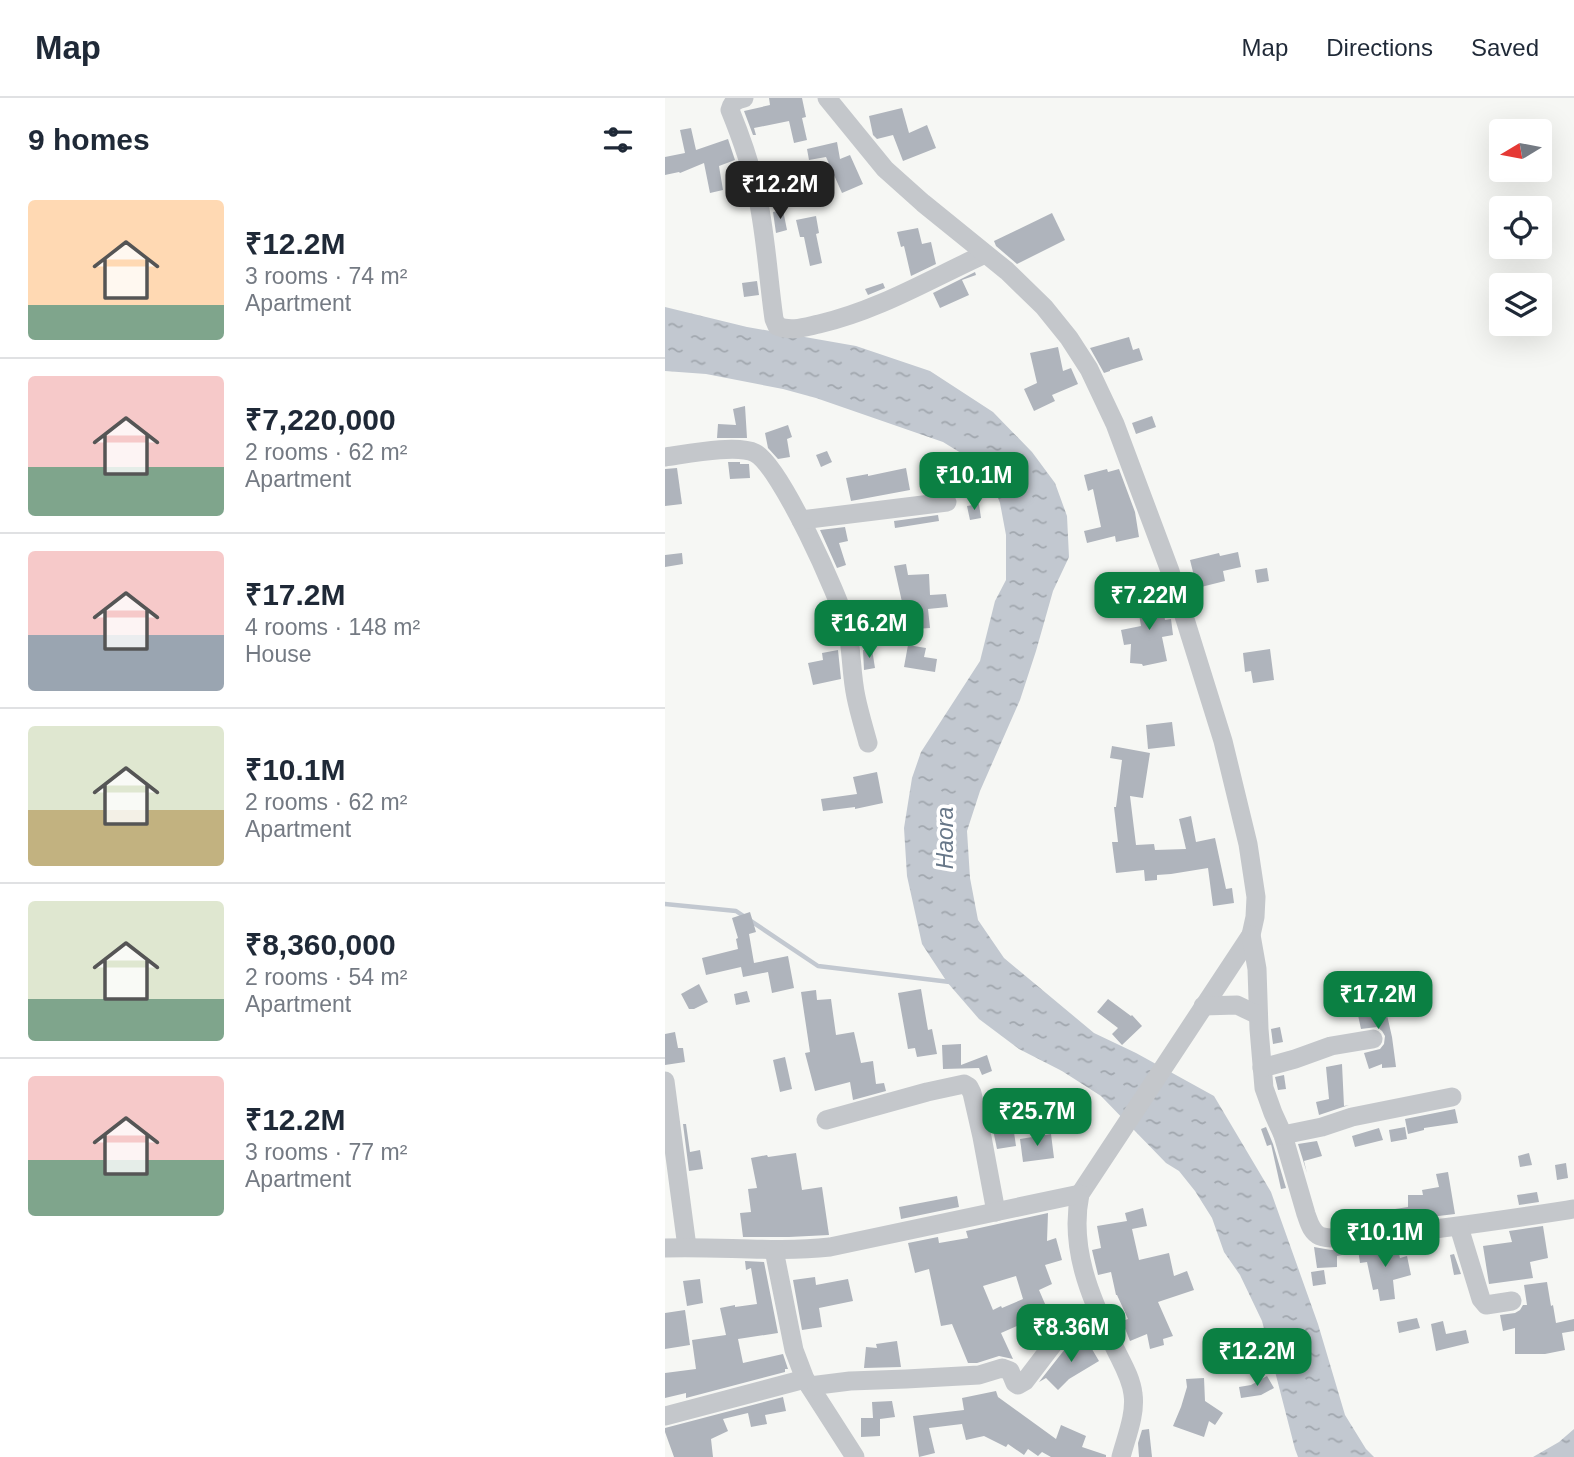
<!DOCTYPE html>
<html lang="en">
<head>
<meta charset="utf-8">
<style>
	body { margin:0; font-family:Helvetica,sans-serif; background:#f2f2f3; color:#1f2937; height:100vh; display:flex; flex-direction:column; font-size:26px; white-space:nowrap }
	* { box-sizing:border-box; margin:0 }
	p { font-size:23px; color:#747a83 }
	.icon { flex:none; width:38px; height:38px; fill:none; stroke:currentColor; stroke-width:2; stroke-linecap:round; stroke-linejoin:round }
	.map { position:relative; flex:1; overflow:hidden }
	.panel { display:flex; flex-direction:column; background:#fff; width:665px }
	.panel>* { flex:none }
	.needle { width:46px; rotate:260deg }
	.fabs { position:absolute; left:824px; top:21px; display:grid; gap:14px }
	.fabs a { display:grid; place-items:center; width:63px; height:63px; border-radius:7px; background:#fff; box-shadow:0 7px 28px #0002; font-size:35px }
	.price { position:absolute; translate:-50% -60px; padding:0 16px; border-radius:14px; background:#0b8043; color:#fff; font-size:23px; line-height:46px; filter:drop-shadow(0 2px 4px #0008) }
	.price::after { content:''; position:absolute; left:50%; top:42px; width:21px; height:16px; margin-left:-10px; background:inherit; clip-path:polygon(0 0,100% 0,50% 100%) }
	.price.selected { background:#222; color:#fff }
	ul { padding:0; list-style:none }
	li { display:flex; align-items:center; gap:21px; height:175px; padding:0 28px }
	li+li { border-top:2px solid #e0e1e3 }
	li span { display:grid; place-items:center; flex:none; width:196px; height:140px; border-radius:7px; color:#555 }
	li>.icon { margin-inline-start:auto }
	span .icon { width:84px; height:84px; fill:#fffc; stroke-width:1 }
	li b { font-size:30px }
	h2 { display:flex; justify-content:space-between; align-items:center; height:84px; padding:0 28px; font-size:30px }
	header { display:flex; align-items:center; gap:42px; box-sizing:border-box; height:98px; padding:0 35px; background:#fff; border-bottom:2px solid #e0e1e3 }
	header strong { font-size:33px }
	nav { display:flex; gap:38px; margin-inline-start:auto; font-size:24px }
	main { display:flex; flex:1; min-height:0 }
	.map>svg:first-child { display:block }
	.water { fill:url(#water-ripples) }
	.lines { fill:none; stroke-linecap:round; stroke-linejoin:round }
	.stream { stroke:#c2c8d0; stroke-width:4.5 }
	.building { fill:#afb4bc; fill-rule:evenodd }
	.minor { stroke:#c4c7cb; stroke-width:19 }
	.labels { text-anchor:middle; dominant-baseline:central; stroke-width:7; stroke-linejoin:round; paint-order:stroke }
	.water-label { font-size:23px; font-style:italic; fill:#677788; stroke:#fff }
</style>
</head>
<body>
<header>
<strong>Map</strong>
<nav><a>Map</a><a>Directions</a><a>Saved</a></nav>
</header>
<main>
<section class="panel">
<h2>9 homes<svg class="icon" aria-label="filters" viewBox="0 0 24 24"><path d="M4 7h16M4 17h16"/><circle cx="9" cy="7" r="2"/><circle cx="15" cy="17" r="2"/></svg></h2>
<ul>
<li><span style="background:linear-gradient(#ffd9b3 75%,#7fa58c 0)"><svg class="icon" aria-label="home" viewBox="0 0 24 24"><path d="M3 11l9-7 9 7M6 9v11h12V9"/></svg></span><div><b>₹12.2M</b><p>3 rooms · 74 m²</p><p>Apartment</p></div></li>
<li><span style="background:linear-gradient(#f6c9c9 65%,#7fa58c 0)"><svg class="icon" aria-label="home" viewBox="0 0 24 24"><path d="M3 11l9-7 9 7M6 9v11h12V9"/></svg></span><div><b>₹7,220,000</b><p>2 rooms · 62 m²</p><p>Apartment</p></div></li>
<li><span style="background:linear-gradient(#f6c9c9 60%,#9aa5b1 0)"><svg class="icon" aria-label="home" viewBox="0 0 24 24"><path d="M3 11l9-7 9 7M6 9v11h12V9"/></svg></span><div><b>₹17.2M</b><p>4 rooms · 148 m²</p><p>House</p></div></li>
<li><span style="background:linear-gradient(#dfe7d0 60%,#c2b280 0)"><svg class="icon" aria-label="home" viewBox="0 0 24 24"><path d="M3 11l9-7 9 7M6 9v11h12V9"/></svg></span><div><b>₹10.1M</b><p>2 rooms · 62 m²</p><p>Apartment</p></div></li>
<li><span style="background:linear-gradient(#dfe7d0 70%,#7fa58c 0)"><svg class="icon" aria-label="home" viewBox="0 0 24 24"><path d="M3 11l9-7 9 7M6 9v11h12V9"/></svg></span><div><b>₹8,360,000</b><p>2 rooms · 54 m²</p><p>Apartment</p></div></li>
<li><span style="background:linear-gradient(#f6c9c9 60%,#7fa58c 0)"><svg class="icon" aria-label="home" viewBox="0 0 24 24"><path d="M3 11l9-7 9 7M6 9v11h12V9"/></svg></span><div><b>₹12.2M</b><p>3 rooms · 77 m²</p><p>Apartment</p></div></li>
</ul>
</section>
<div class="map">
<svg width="909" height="1359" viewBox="0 0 909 1359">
	<defs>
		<pattern id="water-ripples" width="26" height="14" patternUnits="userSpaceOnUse" patternTransform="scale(1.75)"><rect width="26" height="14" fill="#c2c8d0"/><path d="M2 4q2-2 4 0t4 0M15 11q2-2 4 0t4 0" fill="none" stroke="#a1a7ae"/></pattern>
	</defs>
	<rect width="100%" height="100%" fill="#f6f7f4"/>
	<g class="water">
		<path d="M 0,209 L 82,229 L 191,248 L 265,273 L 328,314 L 367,354 L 390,385 L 402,418 L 404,459 L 388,493 L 371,553 L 355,602 L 315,693 L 302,733 L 305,780 L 313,822 L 339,860 L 429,935 L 471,955 L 549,998 L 606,1094 L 653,1226 L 680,1317 L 701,1351 L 709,1359 L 633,1359 L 630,1351 L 597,1223 L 575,1177 L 559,1154 L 547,1120 L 530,1093 L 514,1073 L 501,1065 L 436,998 L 397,973 L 354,951 L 314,921 L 282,884 L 257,846 L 242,778 L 239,730 L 247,680 L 256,654 L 315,563 L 330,503 L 341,482 L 341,437 L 335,405 L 322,371 L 278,344 L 151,300 L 118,291 L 41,276 L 0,273 Z"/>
		<path d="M 909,1331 L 909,1359 L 868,1359 L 894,1344 Z"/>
	</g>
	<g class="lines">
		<path class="stream" d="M 0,806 L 71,813 L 153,868 L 285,884"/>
	</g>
	<g class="building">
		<path d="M 104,0 L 137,0 L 141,19 L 137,20 L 142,42 L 129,45 L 124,23 L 89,30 L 91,37 L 88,37 L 79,13 L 105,7 Z"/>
		<path d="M 237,10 L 244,35 L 262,27 L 271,50 L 238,63 L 228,37 L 212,41 L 208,37 L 204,18 Z"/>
		<path d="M 26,30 L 31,52 L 63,41 L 70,62 L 54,68 L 58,92 L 45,95 L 39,65 L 15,75 L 14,74 L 0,77 L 0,59 L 20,55 L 15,32 Z"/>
		<path d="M 172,44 L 175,61 L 185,57 L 198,86 L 177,95 L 161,59 L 144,62 L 142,51 Z"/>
		<path d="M 125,74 L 128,85 L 108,90 L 106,79 Z"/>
		<path d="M 118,112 L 122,132 L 111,135 L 108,114 Z"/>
		<path d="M 387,115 L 400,142 L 352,166 L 331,148 L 329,143 Z"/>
		<path d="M 151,118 L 154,135 L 151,136 L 157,165 L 145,168 L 139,139 L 135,139 L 131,122 Z"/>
		<path d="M 253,130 L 257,146 L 266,144 L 271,166 L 246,178 L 239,148 L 236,149 L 232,134 Z"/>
		<path d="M 310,174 L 311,177 L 297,182 L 304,197 L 275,210 L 268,195 Z"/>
		<path d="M 92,183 L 94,197 L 79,199 L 77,185 Z"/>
		<path d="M 218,185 L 220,190 L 203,197 L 200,191 Z"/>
		<path d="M 464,239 L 468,252 L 474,250 L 478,262 L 445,272 L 445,273 L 439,275 L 425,250 Z"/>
		<path d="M 393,249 L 398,273 L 406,270 L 413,286 L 387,297 L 390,303 L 369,313 L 359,291 L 372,285 L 365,255 Z"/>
		<path d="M 80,308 L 82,340 L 52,340 L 53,326 L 71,327 L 68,311 Z"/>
		<path d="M 487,318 L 491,329 L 471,336 L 467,325 Z"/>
		<path d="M 123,327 L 127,339 L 122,341 L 125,359 L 113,361 L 103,350 L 100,335 Z"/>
		<path d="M 162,353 L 167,364 L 156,369 L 151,357 Z"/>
		<path d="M 63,364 L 75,364 L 75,366 L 84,366 L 85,380 L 65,381 Z"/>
		<path d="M 12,370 L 17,406 L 0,408 L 0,371 Z"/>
		<path d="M 241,370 L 245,392 L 186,403 L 181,380 L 203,376 L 203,378 Z"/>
		<path d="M 442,371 L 443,374 L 454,371 L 470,414 L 474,439 L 451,444 L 450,438 L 422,445 L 419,433 L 436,429 L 428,391 L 423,393 L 419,377 Z"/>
		<path d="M 295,384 L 299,394 L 292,397 L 284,392 L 283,389 Z"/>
		<path d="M 314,406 L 316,420 L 305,422 L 302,408 Z"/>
		<path d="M 273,417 L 274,423 L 230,430 L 229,423 Z"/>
		<path d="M 180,429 L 183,443 L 174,445 L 181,467 L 172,470 L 155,432 Z"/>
		<path d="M 573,454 L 576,469 L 558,473 L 560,483 L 532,490 L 525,462 L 554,455 L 555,458 Z"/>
		<path d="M 17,455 L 18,466 L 0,469 L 0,457 Z"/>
		<path d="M 241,466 L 243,477 L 264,476 L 265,497 L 281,496 L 283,509 L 263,511 L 265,530 L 250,531 L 249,519 L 223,524 L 220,507 L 237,504 L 229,468 Z"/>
		<path d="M 602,470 L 604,483 L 592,485 L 590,472 Z"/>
		<path d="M 496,495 L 500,522 L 506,521 L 508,537 L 497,539 L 502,563 L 478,568 L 477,566 L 465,565 L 466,546 L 459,547 L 456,532 L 476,528 L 471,499 Z"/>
		<path d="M 243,547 L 261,550 L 259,559 L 272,561 L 270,574 L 239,569 Z"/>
		<path d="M 207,551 L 210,570 L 199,572 L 198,552 Z"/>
		<path d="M 605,551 L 609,582 L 588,585 L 586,573 L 580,574 L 578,555 Z"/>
		<path d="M 173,552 L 176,581 L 148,587 L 143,565 L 158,562 L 157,555 Z"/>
		<path d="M 507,624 L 510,648 L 483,651 L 481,627 Z"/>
		<path d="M 447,648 L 485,655 L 478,700 L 465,698 L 471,747 L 489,746 L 490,752 L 521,751 L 514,721 L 526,718 L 531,744 L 550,740 L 561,791 L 567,790 L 569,805 L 548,808 L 543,770 L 506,776 L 492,777 L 492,782 L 480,783 L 479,772 L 451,775 L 447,744 L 453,744 L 449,709 L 451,709 L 457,662 L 445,660 Z"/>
		<path d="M 212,674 L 218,705 L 190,711 L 190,709 L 158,713 L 156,701 L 192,696 L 188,679 Z"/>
		<path d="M 85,814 L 91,834 L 84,836 L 89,865 L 123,858 L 129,890 L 107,895 L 103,874 L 78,879 L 76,869 L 41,877 L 37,860 L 73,851 L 71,841 L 73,840 L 67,820 Z"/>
		<path d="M 34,886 L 43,904 L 29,911 L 24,911 L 16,896 Z"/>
		<path d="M 256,891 L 263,932 L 267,931 L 272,956 L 252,959 L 250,950 L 243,951 L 233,895 Z"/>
		<path d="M 151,892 L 152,902 L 166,901 L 171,937 L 189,934 L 196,965 L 208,963 L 211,986 L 219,985 L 221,993 L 188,1002 L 185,984 L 150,993 L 140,955 L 145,954 L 136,894 Z"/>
		<path d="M 82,893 L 85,904 L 71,907 L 69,896 Z"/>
		<path d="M 717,895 L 727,939 L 731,969 L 717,970 L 717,966 L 704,971 L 699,955 L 715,951 L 719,946 L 720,938 L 717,933 L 712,929 L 696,931 L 691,908 L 705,905 L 704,897 Z"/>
		<path d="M 443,901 L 466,918 L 467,917 L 477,928 L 457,947 L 447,936 L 453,930 L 432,914 Z"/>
		<path d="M 615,929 L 618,944 L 608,946 L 606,931 Z"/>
		<path d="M 10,934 L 13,950 L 18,950 L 20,964 L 0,967 L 0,936 Z"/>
		<path d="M 296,946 L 296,967 L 322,957 L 327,973 L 317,977 L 314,970 L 278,971 L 277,947 Z"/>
		<path d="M 120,959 L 127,991 L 115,994 L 108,962 Z"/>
		<path d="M 677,966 L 679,1008 L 684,1007 L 654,1017 L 651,1004 L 664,1001 L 661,969 Z"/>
		<path d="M 619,977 L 621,991 L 613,992 L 610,979 Z"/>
		<path d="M 790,1011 L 793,1025 L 759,1030 L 759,1032 L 743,1036 L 740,1021 Z"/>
		<path d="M 346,1014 L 351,1048 L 332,1051 L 325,1017 Z"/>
		<path d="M 18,1026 L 21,1026 L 25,1054 L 35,1052 L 38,1071 L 24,1073 Z"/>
		<path d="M 601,1029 L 608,1046 L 602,1048 L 596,1031 Z"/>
		<path d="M 740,1029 L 742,1041 L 726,1044 L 724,1032 Z"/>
		<path d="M 714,1030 L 718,1042 L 690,1049 L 687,1038 Z"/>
		<path d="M 386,1036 L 389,1060 L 358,1064 L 355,1041 Z"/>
		<path d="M 652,1043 L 657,1058 L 639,1063 L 642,1075 L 633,1046 Z"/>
		<path d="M 606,1046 L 608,1046 L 621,1090 L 616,1091 Z"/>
		<path d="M 131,1055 L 137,1092 L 157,1089 L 164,1137 L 124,1139 L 78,1139 L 75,1115 L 86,1114 L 83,1091 L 92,1090 L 86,1060 L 102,1057 L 103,1059 Z"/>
		<path d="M 864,1055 L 867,1067 L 855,1069 L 853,1058 Z"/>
		<path d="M 901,1065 L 903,1080 L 892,1082 L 890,1067 Z"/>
		<path d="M 783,1074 L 790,1116 L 732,1123 L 730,1111 L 743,1109 L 743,1097 L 758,1097 L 757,1092 L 774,1089 L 771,1076 Z"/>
		<path d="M 872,1094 L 874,1104 L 854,1107 L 852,1097 Z"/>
		<path d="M 292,1098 L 294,1109 L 236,1121 L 234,1109 Z"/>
		<path d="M 478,1110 L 482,1128 L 467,1131 L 474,1162 L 504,1155 L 509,1178 L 522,1173 L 529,1192 L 493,1204 L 508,1238 L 498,1241 L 499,1247 L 485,1251 L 482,1236 L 465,1243 L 457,1223 L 463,1221 L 452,1197 L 451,1197 L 446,1174 L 433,1177 L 427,1152 L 436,1150 L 432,1128 L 462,1123 L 460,1115 Z"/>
		<path d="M 383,1115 L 382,1143 L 391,1140 L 397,1162 L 380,1167 L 387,1186 L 374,1192 L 387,1222 L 366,1231 L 363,1223 L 336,1235 L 348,1261 L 334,1258 L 312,1265 L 303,1265 L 287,1226 L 276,1228 L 264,1171 L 250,1175 L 243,1145 L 273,1139 L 274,1145 L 303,1140 L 301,1133 ZM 351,1178 L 358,1201 L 337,1210 L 336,1208 L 328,1212 L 318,1188 Z"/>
		<path d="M 687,1117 L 689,1127 L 669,1128 L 668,1120 Z"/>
		<path d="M 878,1128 L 883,1160 L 865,1164 L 868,1180 L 824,1186 L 818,1148 L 847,1144 L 844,1133 Z"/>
		<path d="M 732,1148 L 735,1160 L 742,1158 L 746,1177 L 728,1182 L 730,1201 L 715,1203 L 713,1191 L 708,1192 L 702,1164 L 695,1165 L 693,1151 Z"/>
		<path d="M 649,1149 L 666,1152 L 692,1151 L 692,1154 L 672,1158 L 672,1169 L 652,1170 Z"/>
		<path d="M 789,1156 L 796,1176 L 789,1177 L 785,1157 Z"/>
		<path d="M 80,1163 L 99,1164 L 113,1235 L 73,1241 L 78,1265 L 118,1256 L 123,1271 L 120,1271 L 120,1274 L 21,1300 L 21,1295 L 0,1300 L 0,1275 L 31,1271 L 27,1242 L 61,1237 L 55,1210 L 70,1207 L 70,1209 L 92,1206 L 86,1170 L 81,1172 Z"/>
		<path d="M 659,1172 L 661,1186 L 648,1188 L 646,1174 Z"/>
		<path d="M 150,1179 L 151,1187 L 183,1181 L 188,1203 L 154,1210 L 157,1229 L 137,1232 L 128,1182 Z"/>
		<path d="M 35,1181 L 38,1205 L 22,1208 L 18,1183 Z"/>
		<path d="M 882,1184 L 886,1208 L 888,1207 L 891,1225 L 909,1221 L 909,1233 L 897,1235 L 900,1252 L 880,1256 L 850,1256 L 850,1230 L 838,1233 L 835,1217 L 850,1215 L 855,1212 L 858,1207 L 862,1207 L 859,1187 Z"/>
		<path d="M 412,1206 L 417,1215 L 393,1227 L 389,1219 Z"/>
		<path d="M 20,1212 L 25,1247 L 0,1251 L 0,1215 Z"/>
		<path d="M 752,1220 L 755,1230 L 734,1235 L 732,1224 Z"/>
		<path d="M 778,1223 L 781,1236 L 801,1232 L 804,1245 L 771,1253 L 766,1226 Z"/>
		<path d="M 421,1241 L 434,1263 L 404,1281 L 393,1292 L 381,1280 L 374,1284 L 400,1251 Z"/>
		<path d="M 232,1243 L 236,1269 L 199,1270 L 201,1249 L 212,1250 L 211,1246 Z"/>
		<path d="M 602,1278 L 609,1290 L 596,1297 L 576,1300 L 574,1289 L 586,1287 Z"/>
		<path d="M 539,1280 L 540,1303 L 558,1315 L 550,1327 L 544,1323 L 539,1339 L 508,1328 L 516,1309 L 522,1289 L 521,1281 Z"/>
		<path d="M 331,1293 L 333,1299 L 391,1341 L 396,1327 L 421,1338 L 417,1349 L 441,1357 L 441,1359 L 386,1359 L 377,1354 L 373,1358 L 363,1351 L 359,1357 L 343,1346 L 341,1349 L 319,1338 L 301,1342 L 297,1326 L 264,1330 L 270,1355 L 254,1359 L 248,1318 L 299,1312 L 297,1300 Z"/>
		<path d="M 118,1299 L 121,1313 L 100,1317 L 102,1326 L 86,1329 L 83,1315 L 58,1321 L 63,1333 L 46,1341 L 48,1359 L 9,1359 L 0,1334 L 0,1330 Z"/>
		<path d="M 227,1303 L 230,1319 L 215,1321 L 215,1338 L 196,1339 L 196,1320 L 208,1320 L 207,1304 Z"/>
		<path d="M 484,1331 L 487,1359 L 474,1359 L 473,1345 L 477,1332 Z"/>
	</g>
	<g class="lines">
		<g class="minor">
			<path d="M 79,0 C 71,2 67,4 65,12 C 76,39 86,67 92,96 C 101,137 103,179 109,221 L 112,228 C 126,234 140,229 154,226 C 214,212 265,181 320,156"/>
			<path d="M 162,0 L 220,71 L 258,105 L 342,173 L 379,209 L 404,240 L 424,271 L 450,326 L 505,473 L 558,643 L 583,746 L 591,799 L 590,819 L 586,837 L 415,1096 C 404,1149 425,1199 448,1246 C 455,1262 466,1278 468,1296 C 471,1316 461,1340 456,1359"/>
			<path d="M 0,359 C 22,356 72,346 90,355 C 115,367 175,500 182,529 C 187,552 186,576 191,599 C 194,614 199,630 203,645"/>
			<path d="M 136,422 L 282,404"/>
			<path d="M 586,837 L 592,871 L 594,931 L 599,990 L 608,1015 L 618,1037 L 641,1116 C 644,1124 646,1134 655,1138 C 667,1143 701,1138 715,1137 C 780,1131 844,1121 909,1111"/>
			<path d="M 538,908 L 572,907 L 593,917"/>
			<path d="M 597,970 L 630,961 L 666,948 L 708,941"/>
			<path d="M 0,983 L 22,1149"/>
			<path d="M 161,1022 L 262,994 L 299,986 L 304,989 L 307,995 L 317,1039 L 331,1114"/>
			<path d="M 618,1037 L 657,1029 L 687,1019 L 787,999"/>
			<path d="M 794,1129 L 816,1201 L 821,1207 L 847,1203"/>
			<path d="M 0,1150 C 55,1148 110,1155 165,1149 L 415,1096"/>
			<path d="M 109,1152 L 129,1252 L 140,1281 L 190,1359"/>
			<path d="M 145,1288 L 185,1283 L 241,1281 L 314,1277 L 337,1270 L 345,1273 L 350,1285 L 353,1287 L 360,1283 L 392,1241 L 435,1220"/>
			<path d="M 0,1318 L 140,1281"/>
		</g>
	</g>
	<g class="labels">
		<g class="water-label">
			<text transform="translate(280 740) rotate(-90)">Haora</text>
		</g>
	</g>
</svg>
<div class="fabs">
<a><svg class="needle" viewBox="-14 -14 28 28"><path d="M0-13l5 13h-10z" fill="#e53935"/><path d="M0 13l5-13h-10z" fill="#747a83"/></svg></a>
<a><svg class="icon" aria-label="locate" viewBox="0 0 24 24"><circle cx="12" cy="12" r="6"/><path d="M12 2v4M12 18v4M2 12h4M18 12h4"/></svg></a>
<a><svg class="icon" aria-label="layers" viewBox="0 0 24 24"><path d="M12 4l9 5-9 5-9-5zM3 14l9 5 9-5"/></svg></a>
</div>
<b class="price selected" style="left:115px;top:123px">₹12.2M</b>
<b class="price" style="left:309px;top:414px">₹10.1M</b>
<b class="price" style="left:484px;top:534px">₹7.22M</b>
<b class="price" style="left:204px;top:562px">₹16.2M</b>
<b class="price" style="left:713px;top:933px">₹17.2M</b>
<b class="price" style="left:372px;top:1050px">₹25.7M</b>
<b class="price" style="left:720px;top:1171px">₹10.1M</b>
<b class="price" style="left:406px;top:1266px">₹8.36M</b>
<b class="price" style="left:592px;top:1290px">₹12.2M</b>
</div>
</main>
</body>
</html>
